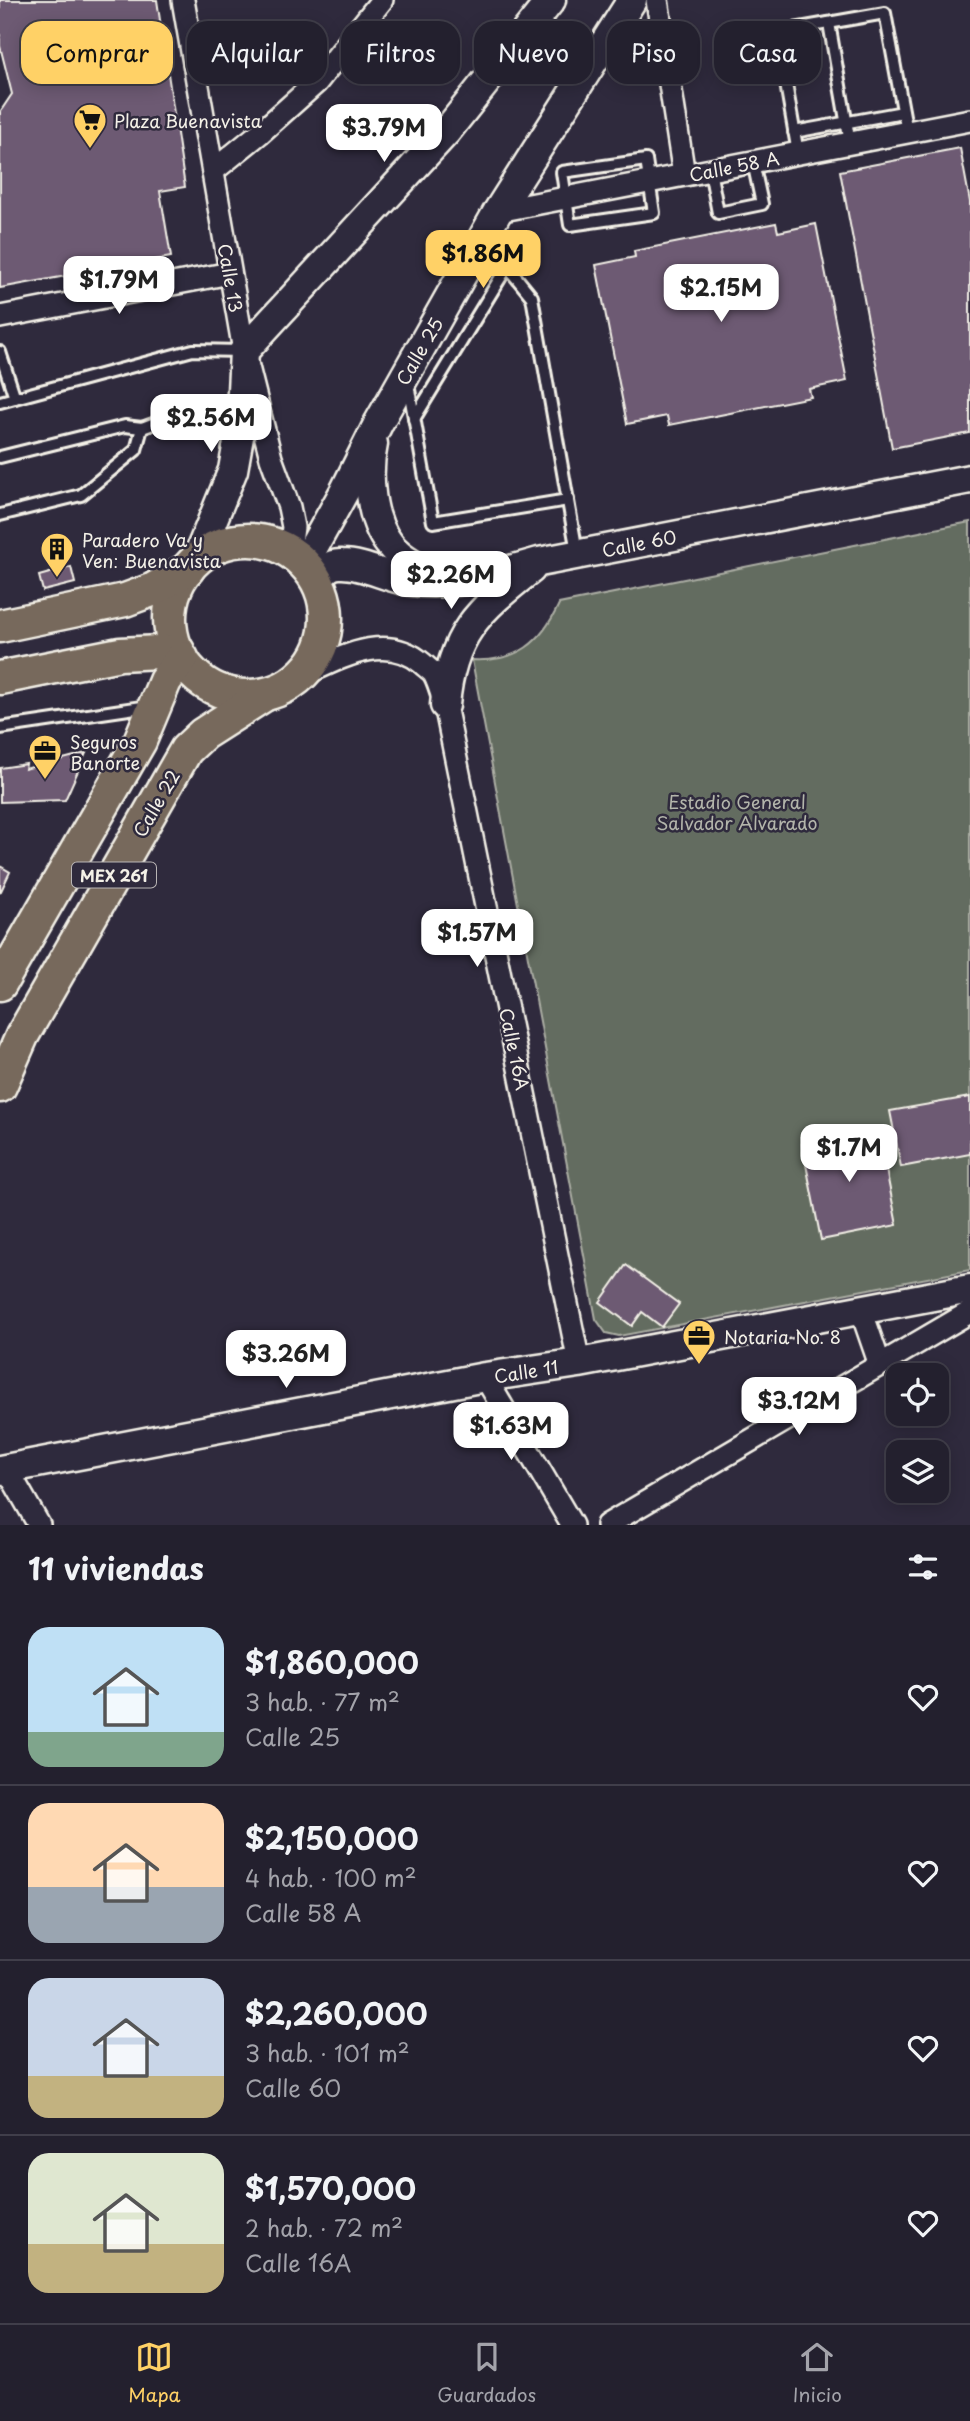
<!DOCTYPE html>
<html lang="es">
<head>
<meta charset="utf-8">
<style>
	body { margin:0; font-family:"Playpen Sans",sans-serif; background:#2b2836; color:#f1f3f6; height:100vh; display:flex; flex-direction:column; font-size:26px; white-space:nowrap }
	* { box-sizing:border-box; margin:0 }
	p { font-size:23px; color:#a3a3aa }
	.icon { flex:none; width:38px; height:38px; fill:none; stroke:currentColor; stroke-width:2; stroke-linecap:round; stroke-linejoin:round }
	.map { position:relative; height:1525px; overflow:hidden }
	.drawer { display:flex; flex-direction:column; background:#23202e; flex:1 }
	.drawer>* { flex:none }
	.banner { position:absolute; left:21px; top:21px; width:929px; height:63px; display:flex; gap:14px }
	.buttons { position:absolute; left:886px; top:1363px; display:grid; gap:14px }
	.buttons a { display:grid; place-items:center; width:63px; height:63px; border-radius:14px; background:#23202e; box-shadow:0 4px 18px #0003,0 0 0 2px #403e4a; font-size:35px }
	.price { position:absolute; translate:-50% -60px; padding:0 16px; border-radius:14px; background:#fff; color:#222; font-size:23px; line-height:46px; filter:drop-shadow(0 2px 4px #0008) }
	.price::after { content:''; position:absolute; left:50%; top:42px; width:21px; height:16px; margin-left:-10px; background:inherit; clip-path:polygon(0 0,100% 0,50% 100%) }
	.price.current { background:#ffd166; color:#111 }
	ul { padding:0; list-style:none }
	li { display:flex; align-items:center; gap:21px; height:175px; padding:0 28px }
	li+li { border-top:2px solid #403e4a }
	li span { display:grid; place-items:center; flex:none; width:196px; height:140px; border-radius:21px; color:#555 }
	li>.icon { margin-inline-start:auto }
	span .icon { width:84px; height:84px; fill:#fffc; stroke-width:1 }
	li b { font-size:30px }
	h2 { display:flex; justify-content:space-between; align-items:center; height:84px; padding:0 28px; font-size:30px }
	.chip { padding:0 24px; border-radius:21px; background:#23202e; box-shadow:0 4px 18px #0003,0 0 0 2px #403e4a; font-size:24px; line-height:63px }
	.chip.current { background:#ffd166; color:#111 }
	.tabs { display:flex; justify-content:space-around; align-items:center; height:98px; border-top:2px solid #403e4a; background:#23202e; font-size:19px; color:#a3a3aa }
	.tabs a { display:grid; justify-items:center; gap:4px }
	.tabs .current { color:#ffd166 }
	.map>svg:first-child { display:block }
	.green { fill:#636c60; stroke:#acaea4; stroke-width:2 }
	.building { fill:#6d5a73; stroke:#f4f1e8; stroke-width:2 }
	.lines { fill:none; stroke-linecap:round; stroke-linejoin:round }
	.service-casing { stroke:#f4f1e8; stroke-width:16 }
	.minor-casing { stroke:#f4f1e8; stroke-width:26 }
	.secondary-casing { stroke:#f4f1e8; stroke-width:33 }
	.primary-casing { stroke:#f4f1e8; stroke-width:37 }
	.service { stroke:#2f2a3d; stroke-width:10 }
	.minor { stroke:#2f2a3d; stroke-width:21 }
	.secondary { stroke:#2f2a3d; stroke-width:28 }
	.primary { stroke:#77695c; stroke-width:32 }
	.labels { text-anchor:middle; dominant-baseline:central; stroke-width:5; stroke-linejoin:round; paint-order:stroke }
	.shield { fill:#2f2a3d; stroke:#b9b5b5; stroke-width:2 }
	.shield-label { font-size:16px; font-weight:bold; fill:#f4f1e8 }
	.poi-label { font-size:18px; fill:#f4f1e8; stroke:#2f2a3d; text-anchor:start }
	.street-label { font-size:18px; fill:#f4f1e8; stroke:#2f2a3d }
	.park-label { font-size:18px; fill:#b3b5ab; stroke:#2f2a3d }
</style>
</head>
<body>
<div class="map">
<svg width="970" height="1525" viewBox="0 0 970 1525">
	<rect width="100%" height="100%" fill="#2f2a3d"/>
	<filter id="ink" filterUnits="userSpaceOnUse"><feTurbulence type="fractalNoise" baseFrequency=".0143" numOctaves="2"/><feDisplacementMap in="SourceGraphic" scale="14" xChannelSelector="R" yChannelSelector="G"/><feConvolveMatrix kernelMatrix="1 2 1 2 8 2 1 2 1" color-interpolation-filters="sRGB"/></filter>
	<g filter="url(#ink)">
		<path class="green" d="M 970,522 L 970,1270 L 619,1336 L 606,1333 L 596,1319 L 472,660 C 517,662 541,644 559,604 Z"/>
		<g class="building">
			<path d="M 0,0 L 157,0 L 185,187 L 160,191 L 171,257 L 0,288 L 0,112 L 12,94 L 0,46 Z"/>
			<path d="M 960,148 L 970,202 L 970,433 L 892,448 L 840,171 Z"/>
			<path d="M 776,223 L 778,232 L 816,224 L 847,381 L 809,389 L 811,397 L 669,425 L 667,416 L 627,424 L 596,265 L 635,257 L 634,251 Z"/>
			<path d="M 71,567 L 75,583 L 43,591 L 39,576 Z"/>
			<path d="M 86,753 L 65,800 L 0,802 L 0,768 L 26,764 L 25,769 Z"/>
			<path d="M 0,866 L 10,872 L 0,893 Z"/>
			<path d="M 970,1097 L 970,1154 L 901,1167 L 890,1111 Z"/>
			<path d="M 878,1129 L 897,1225 L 821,1240 L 802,1144 Z"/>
			<path d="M 626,1265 L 679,1304 L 662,1327 L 642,1312 L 632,1326 L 600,1302 Z"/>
		</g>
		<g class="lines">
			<defs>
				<g id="service">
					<path d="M 829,23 L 850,143"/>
					<path d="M 794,132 L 903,112"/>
					<path d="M 798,153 L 777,32 L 885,13 L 907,132"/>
					<path d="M 646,160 L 654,213 L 570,225 L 562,172 Z"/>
					<path d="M 710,170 L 718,213 L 762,204 L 753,162"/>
					<path d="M 485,239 L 532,297 L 577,552"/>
					<path d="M 0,352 L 15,398"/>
					<path d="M 408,384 L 433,522 L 568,500"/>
					<path d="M 0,402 L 193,350 L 242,351"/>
					<path d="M 414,419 L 507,267"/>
					<path d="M 0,457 L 125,426 L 142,428 L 193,409 L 239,410"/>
					<path d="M 0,515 L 81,495 L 136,450 L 142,428"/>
					<path d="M 0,728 L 149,706"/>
				</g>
				<g id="minor">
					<path d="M 183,0 L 244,351 L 271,458 L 289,507 L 293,527 L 290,552"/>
					<path d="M 657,0 L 684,175"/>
					<path d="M 213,171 L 260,133 L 317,82 L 382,0"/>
					<path d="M 498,211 L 970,120"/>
					<path d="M 0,317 L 230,273"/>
					<path d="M 301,676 C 339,659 385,631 422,663 C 426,667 431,670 434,674 C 439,683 442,695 445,705 L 579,1363"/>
					<path d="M 861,1310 L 880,1365"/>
					<path d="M 485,1377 L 572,1525"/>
					<path d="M 7,1469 L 39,1525"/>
					<path d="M 607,1525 L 970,1312"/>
				</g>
				<g id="secondary">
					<path d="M 373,444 C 366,475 370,520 390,545 C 403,561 423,569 441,577"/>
					<path d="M 196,561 L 233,470 L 240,431 L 244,351 L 446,132 L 551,0"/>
					<path d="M 304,564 L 344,492 L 379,422 L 498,211 L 632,0"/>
					<path d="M 316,581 C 324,571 329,563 342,564 C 365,564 387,578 410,581 C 454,587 497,574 539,562 L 970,479"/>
					<path d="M 445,705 C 451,634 478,611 531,569"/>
					<path d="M 0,1470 L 485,1377 L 579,1363 L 970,1289"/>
				</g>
				<g id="primary">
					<circle cx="248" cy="618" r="78"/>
					<path d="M 0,626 L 125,600 L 152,590 L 188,569"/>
					<path d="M 0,678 L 120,654 L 178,651"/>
					<path d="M 0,984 L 140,741 L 165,681 L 182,658"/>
					<path d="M 0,1086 L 22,1036 L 186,750 L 203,734 L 264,695"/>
				</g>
			</defs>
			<use href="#service" class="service-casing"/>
			<use href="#minor" class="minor-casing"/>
			<use href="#secondary" class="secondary-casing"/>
			<use href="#primary" class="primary-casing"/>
			<use href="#service" class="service"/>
			<use href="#minor" class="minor"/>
			<use href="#secondary" class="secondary"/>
			<use href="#primary" class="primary"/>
		</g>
	</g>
	<defs>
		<symbol id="supermarket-pin" viewBox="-11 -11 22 30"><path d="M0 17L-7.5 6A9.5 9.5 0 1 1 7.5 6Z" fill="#ffd166" stroke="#2f2a3d"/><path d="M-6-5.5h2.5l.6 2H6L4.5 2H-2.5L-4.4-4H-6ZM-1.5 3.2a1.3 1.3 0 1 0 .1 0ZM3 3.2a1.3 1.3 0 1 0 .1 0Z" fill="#111"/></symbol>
		<symbol id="building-pin" viewBox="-11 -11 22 30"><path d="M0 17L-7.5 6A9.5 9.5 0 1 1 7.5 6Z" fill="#ffd166" stroke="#2f2a3d"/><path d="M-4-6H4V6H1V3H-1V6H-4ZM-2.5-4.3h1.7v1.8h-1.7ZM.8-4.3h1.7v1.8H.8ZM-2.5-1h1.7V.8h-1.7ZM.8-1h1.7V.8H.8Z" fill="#111"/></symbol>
		<symbol id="office-pin" viewBox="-11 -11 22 30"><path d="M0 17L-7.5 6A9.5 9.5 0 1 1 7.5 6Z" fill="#ffd166" stroke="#2f2a3d"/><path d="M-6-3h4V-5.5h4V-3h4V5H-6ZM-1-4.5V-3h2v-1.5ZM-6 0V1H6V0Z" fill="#111"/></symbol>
	</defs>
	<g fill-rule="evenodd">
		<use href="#supermarket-pin" x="71" y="101" width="38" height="52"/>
		<use href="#building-pin" x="38" y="530" width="38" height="52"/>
		<use href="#office-pin" x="26" y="732" width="38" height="52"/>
		<use href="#office-pin" x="680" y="1317" width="38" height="52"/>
	</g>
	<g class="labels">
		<rect class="shield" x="72" y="862.5" width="84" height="25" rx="5"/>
		<g class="shield-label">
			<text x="114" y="875">MEX 261</text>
		</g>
		<g class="poi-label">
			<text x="114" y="120">Plaza Buenavista</text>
			<text x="82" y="539">Paradero Va y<tspan x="82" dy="21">Ven: Buenavista</tspan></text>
			<text x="70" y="741">Seguros<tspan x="70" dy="21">Banorte</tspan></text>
			<text x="724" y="1336">Notaria No. 8</text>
		</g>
		<g class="street-label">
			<text transform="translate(734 166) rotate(-11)">Calle 58 A</text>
			<text transform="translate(231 278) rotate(80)">Calle 13</text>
			<text transform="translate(419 351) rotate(-60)">Calle 25</text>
			<text transform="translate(639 543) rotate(-11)">Calle 60</text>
			<text transform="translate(156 803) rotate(-60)">Calle 22</text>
			<text transform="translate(515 1049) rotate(78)">Calle 16A</text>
			<text transform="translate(526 1371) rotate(-9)">Calle 11</text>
		</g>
		<g class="park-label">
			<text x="737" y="801">Estadio General<tspan x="737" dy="21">Salvador Alvarado</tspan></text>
		</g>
	</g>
</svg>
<div class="buttons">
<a><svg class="icon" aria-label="locate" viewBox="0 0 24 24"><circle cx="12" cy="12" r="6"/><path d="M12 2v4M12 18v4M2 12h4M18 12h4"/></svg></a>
<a><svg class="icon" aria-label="layers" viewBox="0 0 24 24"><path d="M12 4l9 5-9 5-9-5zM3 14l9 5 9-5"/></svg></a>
</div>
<b class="price" style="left:384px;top:164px">$3.79M</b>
<b class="price current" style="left:483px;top:290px">$1.86M</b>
<b class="price" style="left:119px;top:316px">$1.79M</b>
<b class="price" style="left:721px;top:324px">$2.15M</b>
<b class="price" style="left:211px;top:454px">$2.56M</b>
<b class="price" style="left:451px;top:611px">$2.26M</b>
<b class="price" style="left:477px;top:969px">$1.57M</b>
<b class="price" style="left:849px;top:1184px">$1.7M</b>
<b class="price" style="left:286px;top:1390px">$3.26M</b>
<b class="price" style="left:799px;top:1437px">$3.12M</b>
<b class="price" style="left:511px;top:1462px">$1.63M</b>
<div class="banner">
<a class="chip current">Comprar</a>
<a class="chip">Alquilar</a>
<a class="chip">Filtros</a>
<a class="chip">Nuevo</a>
<a class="chip">Piso</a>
<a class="chip">Casa</a>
</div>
</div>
<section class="drawer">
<h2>11 viviendas<svg class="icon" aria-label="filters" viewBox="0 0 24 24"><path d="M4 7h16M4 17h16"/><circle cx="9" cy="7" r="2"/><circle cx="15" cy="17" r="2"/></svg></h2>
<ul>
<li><span style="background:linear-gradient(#bfe0f5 75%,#7fa58c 0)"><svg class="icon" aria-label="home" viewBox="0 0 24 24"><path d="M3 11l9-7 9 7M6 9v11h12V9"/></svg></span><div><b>$1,860,000</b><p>3 hab. · 77 m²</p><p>Calle 25</p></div><svg class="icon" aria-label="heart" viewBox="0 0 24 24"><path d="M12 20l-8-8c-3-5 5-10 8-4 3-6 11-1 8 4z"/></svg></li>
<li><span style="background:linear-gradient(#ffd9b3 60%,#9aa5b1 0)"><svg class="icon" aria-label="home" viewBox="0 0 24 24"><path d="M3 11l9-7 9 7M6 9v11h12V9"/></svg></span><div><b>$2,150,000</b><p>4 hab. · 100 m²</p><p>Calle 58 A</p></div><svg class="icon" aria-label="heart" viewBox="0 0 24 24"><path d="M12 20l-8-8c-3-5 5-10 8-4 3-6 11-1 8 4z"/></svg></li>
<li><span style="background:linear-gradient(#c9d6e8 70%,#c2b280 0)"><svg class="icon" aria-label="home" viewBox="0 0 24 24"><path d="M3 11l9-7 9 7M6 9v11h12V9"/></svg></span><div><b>$2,260,000</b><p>3 hab. · 101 m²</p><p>Calle 60</p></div><svg class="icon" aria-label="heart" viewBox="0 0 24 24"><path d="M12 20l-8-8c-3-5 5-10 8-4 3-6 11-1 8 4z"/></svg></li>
<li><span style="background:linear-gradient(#dfe7d0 65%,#c2b280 0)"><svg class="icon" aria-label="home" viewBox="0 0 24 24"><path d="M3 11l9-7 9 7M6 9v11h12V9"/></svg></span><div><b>$1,570,000</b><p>2 hab. · 72 m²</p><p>Calle 16A</p></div><svg class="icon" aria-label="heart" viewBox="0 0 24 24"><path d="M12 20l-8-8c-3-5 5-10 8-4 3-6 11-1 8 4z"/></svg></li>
</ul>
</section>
<nav class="tabs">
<a class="current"><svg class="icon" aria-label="map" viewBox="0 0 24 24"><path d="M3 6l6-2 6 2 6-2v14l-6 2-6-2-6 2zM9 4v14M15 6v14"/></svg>Mapa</a>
<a><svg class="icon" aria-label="saved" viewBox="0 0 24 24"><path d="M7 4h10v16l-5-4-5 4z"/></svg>Guardados</a>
<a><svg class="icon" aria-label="home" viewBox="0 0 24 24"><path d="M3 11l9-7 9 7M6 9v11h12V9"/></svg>Inicio</a>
</nav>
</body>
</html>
